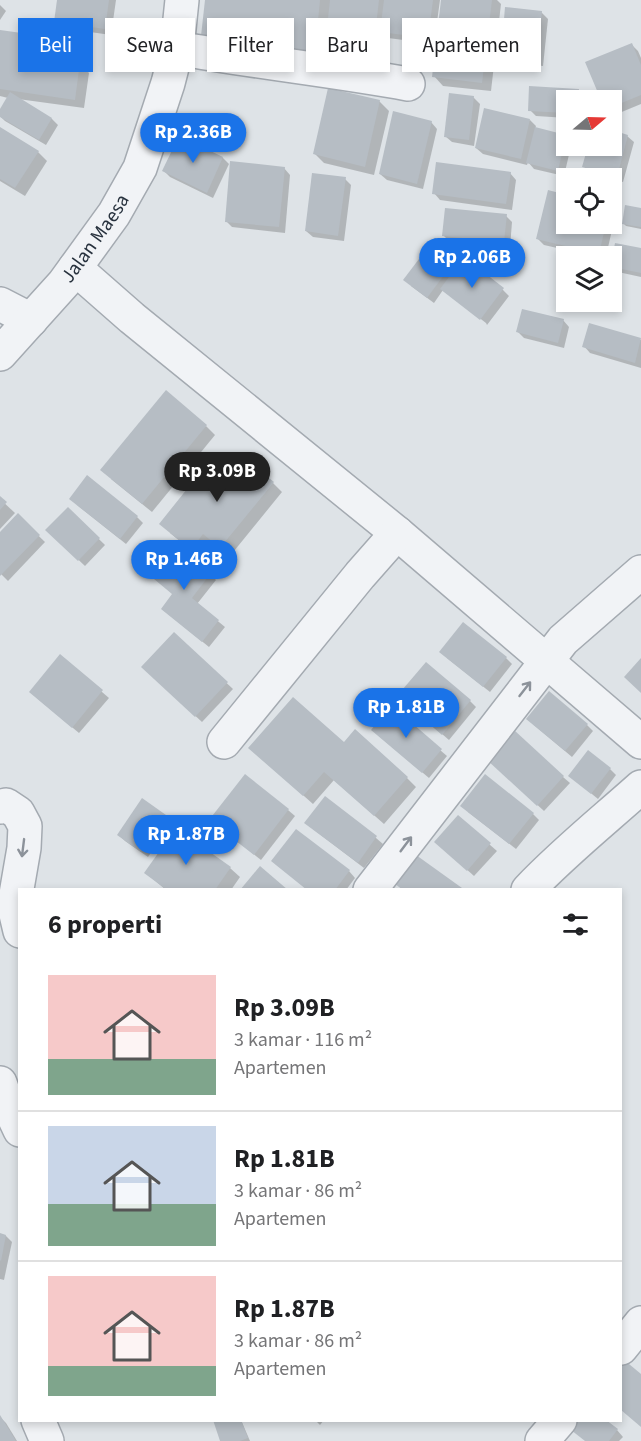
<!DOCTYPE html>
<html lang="id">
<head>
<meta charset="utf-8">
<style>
	body { margin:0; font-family:"Source Sans 3",sans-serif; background:#f6f6f6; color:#202124; height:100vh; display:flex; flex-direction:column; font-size:22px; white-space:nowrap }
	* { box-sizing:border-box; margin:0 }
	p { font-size:20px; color:#757577 }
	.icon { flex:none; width:33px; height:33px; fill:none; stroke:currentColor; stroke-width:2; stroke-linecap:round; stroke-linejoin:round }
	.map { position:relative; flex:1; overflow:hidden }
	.drawer { position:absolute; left:18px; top:888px; width:604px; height:534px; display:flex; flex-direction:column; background:#fff; border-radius:0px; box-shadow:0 3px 9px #0003 }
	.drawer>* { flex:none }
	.top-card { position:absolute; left:18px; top:18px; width:606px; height:54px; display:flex; gap:12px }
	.needle { width:39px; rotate:71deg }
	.tools { position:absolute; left:556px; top:90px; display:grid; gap:12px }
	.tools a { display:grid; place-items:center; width:66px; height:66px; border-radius:0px; background:#fff; box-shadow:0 3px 9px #0003; font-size:30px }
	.price { position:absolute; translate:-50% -51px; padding:0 14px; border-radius:21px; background:#1a73e8; color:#fff; font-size:20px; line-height:39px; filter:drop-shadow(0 2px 3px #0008) }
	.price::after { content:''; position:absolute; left:50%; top:36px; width:18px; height:14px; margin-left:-9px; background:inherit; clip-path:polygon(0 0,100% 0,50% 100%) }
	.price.active { background:#222; color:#fff }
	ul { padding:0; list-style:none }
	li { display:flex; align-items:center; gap:18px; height:150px; padding:0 30px }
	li+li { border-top:2px solid #e0e0e0 }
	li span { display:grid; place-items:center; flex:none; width:168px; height:120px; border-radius:0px; color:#555 }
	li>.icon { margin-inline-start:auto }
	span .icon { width:72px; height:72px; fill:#fffc; stroke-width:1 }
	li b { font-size:26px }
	h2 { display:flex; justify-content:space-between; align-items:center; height:72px; padding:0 30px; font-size:26px }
	.chip { padding:0 21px; border-radius:0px; background:#fff; box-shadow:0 3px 9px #0003; font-size:21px; line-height:54px }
	.chip.active { background:#1a73e8; color:#fff }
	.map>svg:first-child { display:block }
	.shadow { fill:#0003 }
	.building { fill:#b6bdc4 }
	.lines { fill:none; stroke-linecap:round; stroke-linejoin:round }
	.minor-casing { stroke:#a4aab1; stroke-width:36 }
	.minor { stroke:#f1f3f6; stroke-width:33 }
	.oneway { stroke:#8c929a }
	.labels { text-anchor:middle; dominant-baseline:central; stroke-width:4.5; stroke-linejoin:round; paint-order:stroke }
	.street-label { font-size:20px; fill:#28323e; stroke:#eef2f5 }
</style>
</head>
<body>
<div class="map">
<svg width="641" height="1441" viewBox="0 0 641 1441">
	<rect width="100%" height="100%" fill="#dee3e7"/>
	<g class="shadow">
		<path d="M 58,0 L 116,0 L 111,35 L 62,28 L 55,22 Z"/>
		<path d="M 206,0 L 440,0 L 434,44 L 388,38 L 385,35 L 380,78 L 334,73 Z"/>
		<path d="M 443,0 L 497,0 L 501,4 L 491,91 L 443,86 L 434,76 Z"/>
		<path d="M 0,5 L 6,11 L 0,20 Z"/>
		<path d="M 541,12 L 548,19 L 543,66 L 508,62 L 502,56 Z"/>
		<path d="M 35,36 L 44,45 L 43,58 L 80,63 L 89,73 L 84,108 L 18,99 L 52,119 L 58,125 L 46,145 L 5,121 L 0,116 L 0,112 L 8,98 L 0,96 L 0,44 Z"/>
		<path d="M 632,45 L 638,51 L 641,58 L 641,104 L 612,116 L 612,100 L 602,100 L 587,62 Z"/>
		<path d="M 578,91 L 585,97 L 584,100 L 567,100 L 567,118 L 536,116 L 530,110 Z"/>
		<path d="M 473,97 L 480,104 L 474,146 L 452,142 L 445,136 Z"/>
		<path d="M 379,101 L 389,111 L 374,175 L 324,163 L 315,154 Z"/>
		<path d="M 530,120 L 536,126 L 535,129 L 565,136 L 567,138 L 567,146 L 571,146 L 564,176 L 534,169 L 528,162 L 527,165 L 483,154 L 476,148 Z"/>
		<path d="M 431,122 L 437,129 L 423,189 L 387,180 L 380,174 Z"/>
		<path d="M 0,129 L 38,152 L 47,161 L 25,196 L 0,181 Z"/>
		<path d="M 612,132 L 627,136 L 634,142 L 623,182 L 590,173 L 584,166 L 590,146 L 612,146 Z"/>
		<path d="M 180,138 L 223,158 L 229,164 L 213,198 L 170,177 L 164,171 Z"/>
		<path d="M 284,168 L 290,175 L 285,233 L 232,227 L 226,221 Z"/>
		<path d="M 510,173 L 516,180 L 512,210 L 440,200 L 434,193 Z"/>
		<path d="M 345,179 L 351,185 L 344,241 L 313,237 L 306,231 Z"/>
		<path d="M 567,197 L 567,224 L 612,224 L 612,210 L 616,213 L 606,256 L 592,256 L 544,245 L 538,239 Z"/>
		<path d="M 641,210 L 641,229 L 626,226 L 623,223 Z"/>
		<path d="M 506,216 L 512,222 L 510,248 L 450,242 L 443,235 Z"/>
		<path d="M 435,240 L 462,262 L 503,290 L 509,296 L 487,325 L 486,323 L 443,290 L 434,303 L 411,286 Z"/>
		<path d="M 641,250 L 641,277 L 618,272 L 612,266 Z"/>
		<path d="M 563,320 L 569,327 L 564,348 L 524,338 L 518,332 Z"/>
		<path d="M 590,325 L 641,340 L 641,368 L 590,353 L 584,346 Z"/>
		<path d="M 206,426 L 215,435 L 152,512 L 111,479 Z"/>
		<path d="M 221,476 L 273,483 L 282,492 L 230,556 L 213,542 L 201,558 L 170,533 Z"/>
		<path d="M 0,499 L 15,513 L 0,529 Z"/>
		<path d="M 77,505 L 137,517 L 143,523 L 126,544 Z"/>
		<path d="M 68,509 L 105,545 L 85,566 L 47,530 Z"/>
		<path d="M 18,516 L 45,542 L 8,581 L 0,573 L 0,534 Z"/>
		<path d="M 210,574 L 216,580 L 197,604 L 225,627 L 209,647 L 162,609 Z"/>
		<path d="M 174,634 L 233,689 L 202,722 L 149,673 Z"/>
		<path d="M 60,656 L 109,698 L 79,733 L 37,698 Z"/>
		<path d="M 447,658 L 506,658 L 512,664 L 490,692 Z"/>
		<path d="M 470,701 L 476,707 L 449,740 L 405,702 Z"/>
		<path d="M 391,708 L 447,756 L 429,778 L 379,736 Z"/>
		<path d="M 534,725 L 587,725 L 593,731 L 572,757 Z"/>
		<path d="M 344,744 L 407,778 L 416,787 L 384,824 L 334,780 L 313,804 L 260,757 Z"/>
		<path d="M 495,766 L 563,777 L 570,783 L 544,811 Z"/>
		<path d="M 610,769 L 616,775 L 598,799 L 570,776 Z"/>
		<path d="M 325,799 L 376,838 L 383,844 L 364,868 L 313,829 L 306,823 Z"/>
		<path d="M 142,800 L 165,816 L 171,823 L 148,857 L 125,841 L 119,835 Z"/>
		<path d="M 288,810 L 295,816 L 261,860 L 211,820 Z"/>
		<path d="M 468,812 L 533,814 L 539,820 L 516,849 Z"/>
		<path d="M 458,817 L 497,851 L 474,876 L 443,848 Z"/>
		<path d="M 177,830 L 230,868 L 240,877 L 231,890 L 166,890 L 146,873 Z"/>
		<path d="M 349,871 L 355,878 L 346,890 L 308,890 Z"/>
		<path d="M 0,1235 L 6,1236 L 12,1242 L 4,1280 L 0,1279 Z"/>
		<path d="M 0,1417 L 6,1423 L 17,1441 L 0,1441 Z"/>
		<path d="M 217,1420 L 241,1420 L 250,1441 L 222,1441 Z"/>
		<path d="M 315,1420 L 324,1420 L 320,1425 Z"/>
		<path d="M 617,1430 L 623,1437 L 619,1441 L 585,1441 Z"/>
	</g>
	<g class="building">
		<path d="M 57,0 L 109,0 L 105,29 L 54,22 Z"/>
		<path d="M 205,0 L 320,0 L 314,61 L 200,45 Z"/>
		<path d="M 330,0 L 379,0 L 371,69 L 323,64 Z"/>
		<path d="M 384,0 L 433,0 L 428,38 L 380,32 Z"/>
		<path d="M 441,0 L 492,0 L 482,83 L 432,77 Z"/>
		<path d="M 505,7 L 542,11 L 537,60 L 501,56 Z"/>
		<path d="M 0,30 L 36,35 L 33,55 L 80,62 L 75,100 L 0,89 Z"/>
		<path d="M 632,43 L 641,65 L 641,95 L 612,107 L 612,100 L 601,100 L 585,62 Z"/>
		<path d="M 529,86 L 579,89 L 578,100 L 567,100 L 567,113 L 528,111 Z"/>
		<path d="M 328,88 L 380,100 L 365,167 L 313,154 Z"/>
		<path d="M 10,92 L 52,118 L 39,140 L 0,117 L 0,109 Z"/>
		<path d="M 449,93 L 474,96 L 469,140 L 444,137 Z"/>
		<path d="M 484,108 L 530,119 L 521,159 L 475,148 Z"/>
		<path d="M 393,111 L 432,121 L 417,184 L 379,174 Z"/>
		<path d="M 0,127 L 39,151 L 15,188 L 0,179 Z"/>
		<path d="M 535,127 L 566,135 L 558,171 L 526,163 Z"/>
		<path d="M 612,130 L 628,135 L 617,177 L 582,167 L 588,146 L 612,146 Z"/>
		<path d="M 179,136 L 223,157 L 207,193 L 162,171 Z"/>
		<path d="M 230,161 L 285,167 L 279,227 L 225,222 Z"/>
		<path d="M 436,162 L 511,172 L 506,204 L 432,194 Z"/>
		<path d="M 312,173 L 346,177 L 338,236 L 305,231 Z"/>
		<path d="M 548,190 L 567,195 L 567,224 L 606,224 L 599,254 L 536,239 Z"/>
		<path d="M 625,205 L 641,208 L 641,227 L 622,224 Z"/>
		<path d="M 445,208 L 507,214 L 504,242 L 442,236 Z"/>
		<path d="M 435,238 L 458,256 L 427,298 L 403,280 Z"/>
		<path d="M 615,243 L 641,248 L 641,273 L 612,267 L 612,258 Z"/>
		<path d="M 464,257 L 504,288 L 480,320 L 440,289 Z"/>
		<path d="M 522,309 L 564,319 L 558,343 L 516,332 Z"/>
		<path d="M 589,323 L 641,338 L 635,363 L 582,347 Z"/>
		<path d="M 166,390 L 207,425 L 142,504 L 100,470 Z"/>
		<path d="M 238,453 L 274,482 L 220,548 L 203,534 L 191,550 L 159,524 L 207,464 L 221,474 Z"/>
		<path d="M 87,475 L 138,516 L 120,539 L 69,499 Z"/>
		<path d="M 0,496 L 7,502 L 0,510 Z"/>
		<path d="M 68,507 L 100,538 L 78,561 L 45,530 Z"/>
		<path d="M 18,513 L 40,535 L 0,576 L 0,532 Z"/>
		<path d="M 173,542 L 211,573 L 192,598 L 219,620 L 202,642 L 161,609 L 172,594 L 148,574 Z"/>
		<path d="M 463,622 L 507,657 L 483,687 L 439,652 Z"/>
		<path d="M 174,632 L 228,682 L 195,717 L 141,667 Z"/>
		<path d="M 60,654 L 103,690 L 72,728 L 29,692 Z"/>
		<path d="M 641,658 L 641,693 L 624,677 Z"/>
		<path d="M 426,662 L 471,700 L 442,735 L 397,696 Z"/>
		<path d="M 549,691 L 588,724 L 565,751 L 526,719 Z"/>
		<path d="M 293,697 L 344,742 L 355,729 L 408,777 L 374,816 L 324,772 L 303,796 L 248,748 Z"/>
		<path d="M 391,705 L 442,749 L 422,773 L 371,730 Z"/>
		<path d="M 514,730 L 564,776 L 537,806 L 487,760 Z"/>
		<path d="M 588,750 L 611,768 L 591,794 L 568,776 Z"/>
		<path d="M 245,774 L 289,809 L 254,855 L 209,820 Z"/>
		<path d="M 485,774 L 534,813 L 509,844 L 460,806 Z"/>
		<path d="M 325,796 L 377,836 L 358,863 L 304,823 Z"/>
		<path d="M 142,798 L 166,815 L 141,852 L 117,835 Z"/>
		<path d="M 458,815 L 491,843 L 467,871 L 434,842 Z"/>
		<path d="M 176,828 L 231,867 L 215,890 L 167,890 L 144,873 Z"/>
		<path d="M 296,829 L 350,870 L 335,890 L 307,890 L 271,861 Z"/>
		<path d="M 416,855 L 462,888 L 461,890 L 403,890 L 395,884 Z"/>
		<path d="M 260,866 L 288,890 L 240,890 Z"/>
		<path d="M 0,1233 L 6,1235 L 1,1261 L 0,1260 Z"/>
		<path d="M 623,1359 L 641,1374 L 641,1427 L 621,1410 L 621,1361 Z"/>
		<path d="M 0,1415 L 16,1441 L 0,1441 Z"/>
		<path d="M 213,1420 L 241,1420 L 248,1438 L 240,1441 L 220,1441 Z"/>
		<path d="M 578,1420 L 606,1420 L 618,1429 L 609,1441 L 585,1441 L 571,1430 Z"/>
	</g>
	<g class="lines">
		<defs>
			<g id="minor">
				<path d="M 177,48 C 254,62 331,70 408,84"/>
				<path d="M 75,268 L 132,318 L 397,533 L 641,742"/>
				<path d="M 0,304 L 31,320"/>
				<path id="s1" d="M 0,354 L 64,283 L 114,214 L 140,168 L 168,83 L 177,48 L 182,0"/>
				<path d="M 224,742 L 360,575 L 397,533"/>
				<path d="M 0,807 L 6,805 L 18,813 L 25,826 L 24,848 L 14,906 L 20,931"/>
				<path d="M 370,890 L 563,640 L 641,572"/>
				<path d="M 528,890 C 563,853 603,821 641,787"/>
				<path d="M 0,1083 L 6,1100 L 20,1130"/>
				<path d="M 621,1348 L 641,1323"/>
				<path d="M 38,1420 L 47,1441"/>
				<path d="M 542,1441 L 560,1420"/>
			</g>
		</defs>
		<use href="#minor" class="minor-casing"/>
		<use href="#minor" class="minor"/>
	</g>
	<defs><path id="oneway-shaft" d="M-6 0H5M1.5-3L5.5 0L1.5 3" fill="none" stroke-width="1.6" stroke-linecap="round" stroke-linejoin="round" transform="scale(1.5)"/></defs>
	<g class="oneway">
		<use href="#oneway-shaft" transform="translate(525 689) rotate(-52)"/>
		<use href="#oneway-shaft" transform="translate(406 844) rotate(-53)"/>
		<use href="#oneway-shaft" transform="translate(23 848) rotate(97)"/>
	</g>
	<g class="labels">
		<g class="street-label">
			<text stroke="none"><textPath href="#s1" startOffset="150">Jalan Maesa</textPath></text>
		</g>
	</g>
</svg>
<div class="tools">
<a><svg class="needle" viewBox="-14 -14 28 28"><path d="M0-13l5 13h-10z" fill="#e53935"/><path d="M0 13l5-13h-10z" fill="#757577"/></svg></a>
<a><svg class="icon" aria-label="locate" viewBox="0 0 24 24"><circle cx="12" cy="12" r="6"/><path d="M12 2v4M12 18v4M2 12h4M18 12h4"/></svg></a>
<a><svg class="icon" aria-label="layers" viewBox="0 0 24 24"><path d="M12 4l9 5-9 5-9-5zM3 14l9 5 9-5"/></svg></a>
</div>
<b class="price" style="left:193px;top:164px">Rp 2.36B</b>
<b class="price" style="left:472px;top:289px">Rp 2.06B</b>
<b class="price active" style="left:217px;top:503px">Rp 3.09B</b>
<b class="price" style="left:184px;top:591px">Rp 1.46B</b>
<b class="price" style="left:406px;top:739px">Rp 1.81B</b>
<b class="price" style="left:186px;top:866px">Rp 1.87B</b>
<div class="top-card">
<a class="chip active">Beli</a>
<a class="chip">Sewa</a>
<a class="chip">Filter</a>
<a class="chip">Baru</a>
<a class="chip">Apartemen</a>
</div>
<section class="drawer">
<h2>6 properti<svg class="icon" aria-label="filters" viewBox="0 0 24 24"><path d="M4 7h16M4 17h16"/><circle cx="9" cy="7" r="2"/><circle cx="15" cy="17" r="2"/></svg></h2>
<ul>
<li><span style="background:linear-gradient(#f6c9c9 70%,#7fa58c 0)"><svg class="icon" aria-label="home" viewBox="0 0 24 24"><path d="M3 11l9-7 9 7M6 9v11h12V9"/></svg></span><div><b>Rp 3.09B</b><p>3 kamar · 116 m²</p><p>Apartemen</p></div></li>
<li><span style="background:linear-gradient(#c9d6e8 65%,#7fa58c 0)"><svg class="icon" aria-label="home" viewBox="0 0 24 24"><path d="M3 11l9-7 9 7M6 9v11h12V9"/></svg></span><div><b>Rp 1.81B</b><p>3 kamar · 86 m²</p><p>Apartemen</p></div></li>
<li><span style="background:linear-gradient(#f6c9c9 75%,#7fa58c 0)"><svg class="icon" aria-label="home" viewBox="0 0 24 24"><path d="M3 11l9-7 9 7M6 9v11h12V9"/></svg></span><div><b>Rp 1.87B</b><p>3 kamar · 86 m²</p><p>Apartemen</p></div></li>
</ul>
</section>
</div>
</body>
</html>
